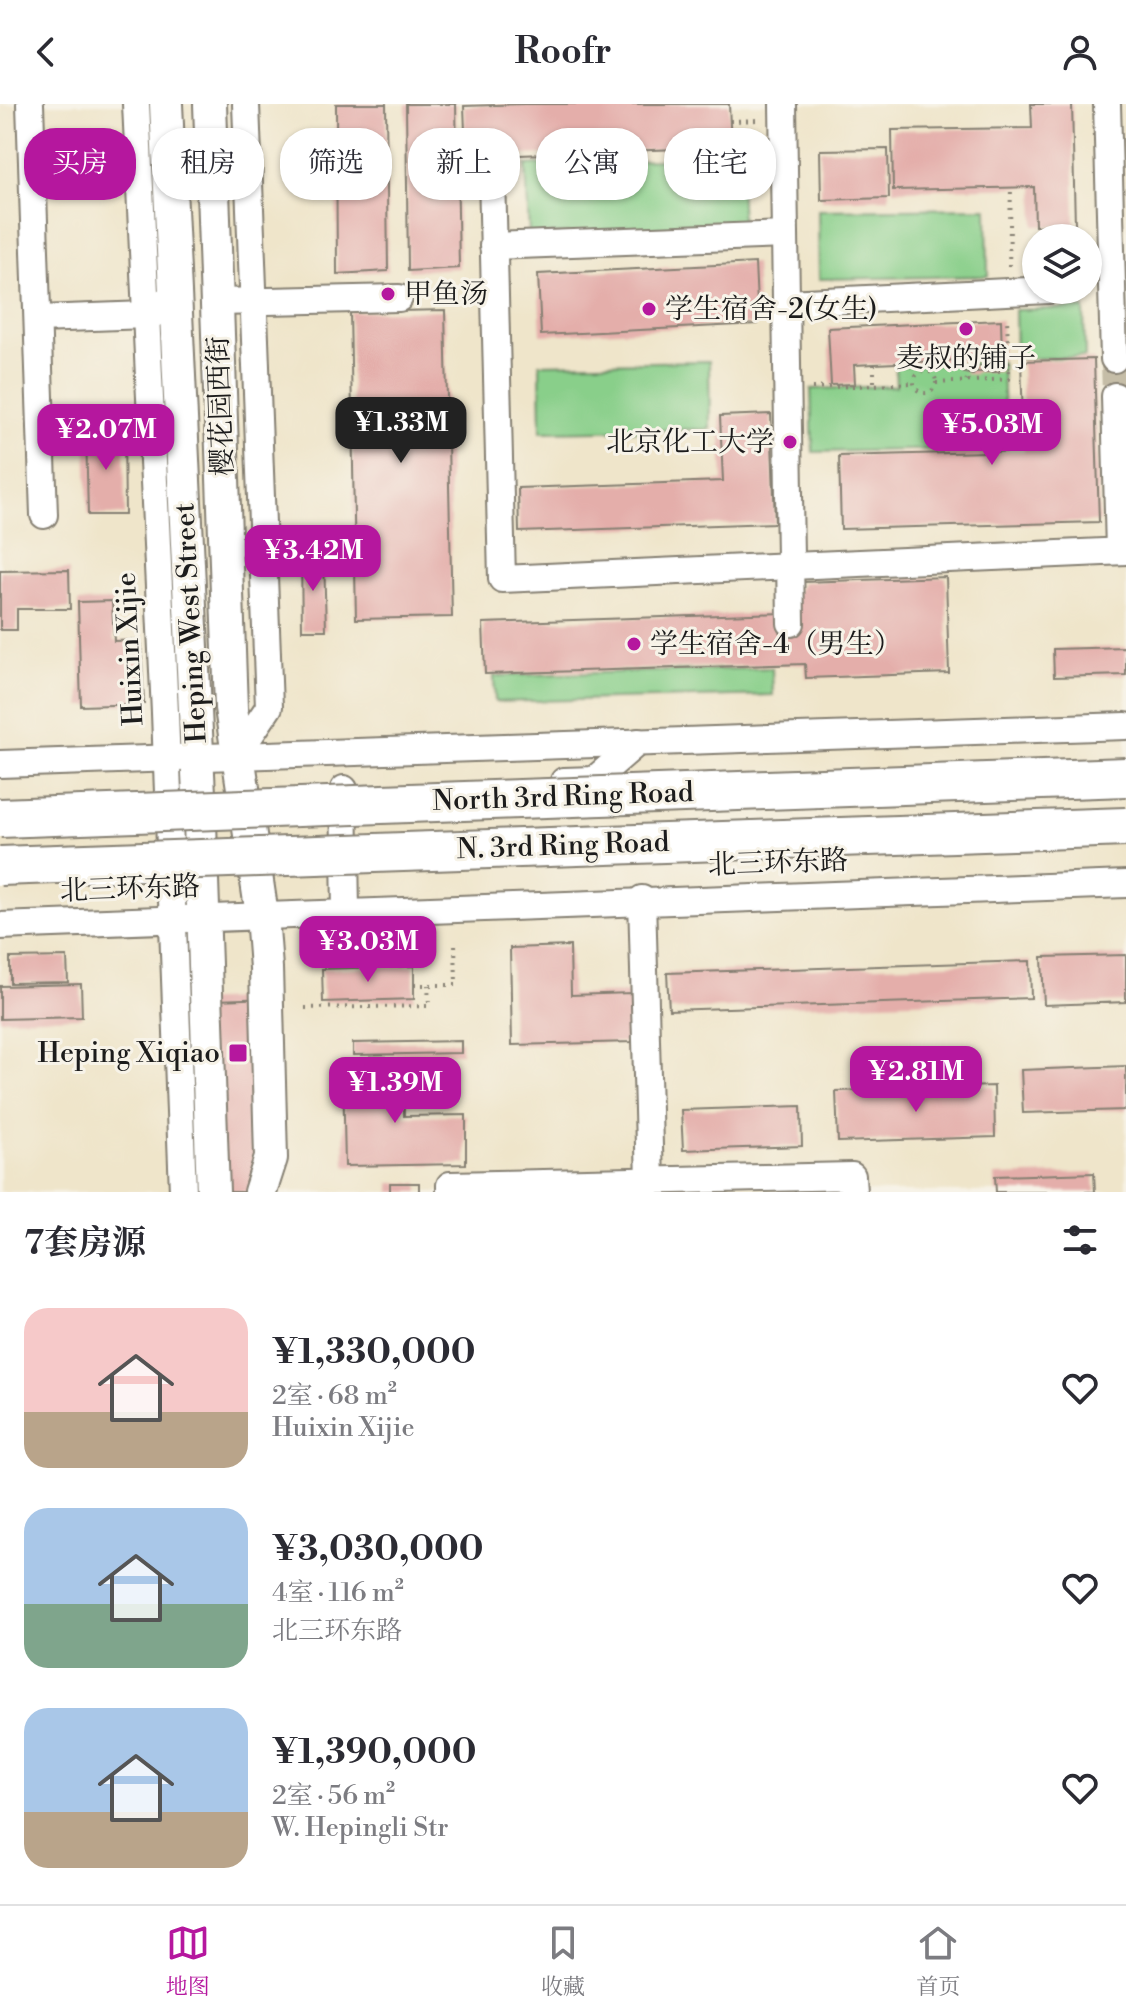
<!DOCTYPE html>
<html lang="zh">
<head>
<meta charset="utf-8">
<style>
	body { margin:0; font-family:"Libre Bodoni","Noto Serif SC",serif; background:#f7f7f7; color:#2b2b33; height:100vh; display:flex; flex-direction:column; font-size:30px; white-space:nowrap }
	* { box-sizing:border-box; margin:0 }
	p { font-size:26px; color:#7c7c81 }
	.icon { flex:none; width:44px; height:44px; fill:none; stroke:currentColor; stroke-width:2; stroke-linecap:round; stroke-linejoin:round }
	.map { position:relative; height:1088px; overflow:hidden }
	.details { display:flex; flex-direction:column; background:#fff; flex:1 }
	.details>* { flex:none }
	.guide { position:absolute; left:24px; top:24px; width:1078px; height:72px; display:flex; gap:16px }
	.fabs { position:absolute; left:1022px; top:120px; display:grid; gap:16px }
	.fabs a { display:grid; place-items:center; width:80px; height:80px; border-radius:50%; background:#fff; box-shadow:0 2px 6px #0004; font-size:40px }
	.price { position:absolute; translate:-50% -68px; padding:0 18px; border-radius:16px; background:#b5179e; color:#fff; font-size:26px; line-height:52px; filter:drop-shadow(0 2px 4px #0008) }
	.price::after { content:''; position:absolute; left:50%; top:48px; width:24px; height:18px; margin-left:-12px; background:inherit; clip-path:polygon(0 0,100% 0,50% 100%) }
	.price.on { background:#222; color:#fff }
	ul { padding:0; list-style:none }
	li { display:flex; align-items:center; gap:24px; height:200px; padding:0 24px }
	li span { display:grid; place-items:center; flex:none; width:224px; height:160px; border-radius:24px; color:#555 }
	li>.icon { margin-inline-start:auto }
	span .icon { width:96px; height:96px; fill:#fffc; stroke-width:1 }
	li b { font-size:34px }
	h2 { display:flex; justify-content:space-between; align-items:center; height:96px; padding:0 24px; font-size:34px }
	.pill { padding:0 28px; border-radius:32px; background:#fff; box-shadow:0 2px 6px #0004; font-size:28px; line-height:72px }
	.pill.on { background:#b5179e; color:#fff }
	header { display:flex; justify-content:space-between; align-items:center; height:104px; padding:0 24px; background:#fff; font-size:36px; font-weight:600 }
	.tabs { display:flex; justify-content:space-around; align-items:center; height:112px; border-top:2px solid #e1e1e2; background:#fff; font-size:22px; color:#7c7c81 }
	.tabs a { display:grid; justify-items:center; gap:4px }
	.tabs .on { color:#b5179e }
	.map>svg:first-child { display:block }
	.green { fill:#89cf8a; stroke:#527653; stroke-width:2 }
	.building { fill:#e4aeaa }
	.lines { fill:none; stroke-linecap:round; stroke-linejoin:round }
	.minor-tunnel { stroke:#c5bda7; stroke-width:26; stroke-dasharray:26 13; stroke-linecap:butt }
	.minor-casing { stroke:#868073; stroke-width:30 }
	.major-casing { stroke:#868073; stroke-width:36 }
	.path { stroke:#868073; stroke-width:4; stroke-dasharray:2 6; stroke-linecap:butt }
	.minor { stroke:#fff; stroke-width:26 }
	.major { stroke:#fff; stroke-width:32 }
	.highway-bridge-casing { stroke:#868073; stroke-width:42; stroke-linecap:butt }
	.highway-bridge { stroke:#fff; stroke-width:38 }
	.poi-dot { fill:#b5179e; stroke:#f7f3e8; stroke-width:3 }
	.labels { text-anchor:middle; dominant-baseline:central; stroke-width:6; stroke-linejoin:round; paint-order:stroke }
	.poi-label { font-size:28px; fill:#1c1c1c; stroke:#f7f3e8; text-anchor:start }
	.street-label { font-size:28px; fill:#1c1c1c; stroke:#f7f3e8 }
</style>
</head>
<body>
<header><svg class="icon" aria-label="back" viewBox="0 0 24 24"><path d="M15 5l-7 7 7 7"/></svg>Roofr<svg class="icon" aria-label="person" viewBox="0 0 24 24"><circle cx="12" cy="8" r="4"/><path d="M4 21q1-7 8-7t8 7"/></svg></header>
<div class="map">
<svg width="1126" height="1088" viewBox="0 0 1126 1088">
	<rect width="100%" height="100%" fill="#f7f3e8"/>
	<filter id="ink" filterUnits="userSpaceOnUse"><feTurbulence type="fractalNoise" baseFrequency=".0125" numOctaves="2"/><feDisplacementMap in="SourceGraphic" scale="16" xChannelSelector="R" yChannelSelector="G"/><feConvolveMatrix kernelMatrix="1 2 1 2 8 2 1 2 1" color-interpolation-filters="sRGB"/></filter>
	<filter id="wash" filterUnits="userSpaceOnUse"><feTurbulence type="fractalNoise" baseFrequency=".006" numOctaves="4" result="noise"/><feDisplacementMap in="SourceGraphic" scale="32" xChannelSelector="R" yChannelSelector="G"/><feGaussianBlur stdDeviation="1.8" result="paint"/><feColorMatrix in="noise" values="0 0 0 0 0 0 0 0 0 0 0 0 0 0 0 0 0 1.4 0 .05"/><feComposite in="paint" operator="in"/></filter>
	<g filter="url(#wash)">
		<rect width="100%" height="100%" fill="#efe5ca"/>
		<g class="green">
			<path d="M 739,53 L 742,122 L 529,131 L 526,61 Z"/>
			<path d="M 987,104 L 988,172 L 819,175 L 818,106 Z"/>
			<path d="M 1084,204 L 1085,253 L 1016,255 L 1015,206 Z"/>
			<path d="M 709,257 L 710,325 L 541,328 L 540,260 Z"/>
			<path d="M 1002,258 L 1005,344 L 813,348 L 811,285 L 896,282 L 895,262 Z"/>
			<path d="M 772,564 L 773,591 L 495,598 L 494,572 Z"/>
		</g>
		<g id="blocks">
			<g class="building">
				<path d="M 336,0 L 386,0 L 388,167 L 337,170 Z"/>
				<path d="M 406,0 L 456,0 L 459,164 L 408,167 Z"/>
				<path d="M 524,0 L 729,0 L 731,43 L 466,53 L 464,2 Z"/>
				<path d="M 1031,0 L 1072,0 L 1075,121 L 1035,122 L 1034,83 L 893,86 L 892,26 L 1032,24 Z"/>
				<path d="M 888,45 L 889,94 L 821,96 L 820,46 Z"/>
				<path d="M 755,159 L 758,220 L 541,231 L 538,170 Z"/>
				<path d="M 445,206 L 452,513 L 356,515 L 350,208 Z"/>
				<path d="M 1001,216 L 1002,254 L 854,261 L 855,280 L 831,281 L 828,224 Z"/>
				<path d="M 1094,255 L 1099,418 L 841,425 L 839,352 L 1024,347 L 1021,257 Z"/>
				<path d="M 970,262 L 999,262 L 999,268 L 976,268 L 973,271 L 964,269 Z"/>
				<path d="M 771,310 L 775,419 L 519,428 L 518,384 L 723,377 L 720,312 Z"/>
				<path d="M 86,326 L 124,326 L 125,411 L 88,411 Z"/>
				<path d="M 301,452 L 324,452 L 326,526 L 302,526 Z"/>
				<path d="M 69,466 L 70,505 L 17,505 L 17,526 L 0,526 L 0,467 Z"/>
				<path d="M 946,473 L 949,569 L 806,574 L 805,560 L 485,570 L 483,519 L 784,509 L 803,478 Z"/>
				<path d="M 112,497 L 114,537 L 141,536 L 144,600 L 81,602 L 78,498 Z"/>
				<path d="M 1126,543 L 1126,571 L 1054,573 L 1053,545 Z"/>
				<path d="M 570,842 L 571,891 L 632,889 L 633,938 L 512,941 L 510,844 Z"/>
				<path d="M 1126,851 L 1126,898 L 1044,901 L 1042,853 Z"/>
				<path d="M 67,853 L 68,878 L 10,879 L 10,854 Z"/>
				<path d="M 1030,857 L 1031,894 L 669,906 L 667,869 Z"/>
				<path d="M 414,862 L 414,895 L 323,898 L 322,865 Z"/>
				<path d="M 81,880 L 82,913 L 0,915 L 0,882 Z"/>
				<path d="M 272,894 L 278,1088 L 194,1088 L 188,897 Z"/>
				<path d="M 461,937 L 461,949 L 353,951 L 353,939 Z"/>
				<path d="M 1126,962 L 1126,1006 L 1023,1009 L 1021,966 Z"/>
				<path d="M 403,964 L 404,1012 L 466,1011 L 466,1060 L 345,1062 L 343,966 Z"/>
				<path d="M 994,982 L 995,1033 L 838,1038 L 836,987 Z"/>
				<path d="M 801,1002 L 802,1042 L 683,1046 L 681,1006 Z"/>
				<path d="M 1094,1069 L 1095,1088 L 996,1088 L 995,1072 Z"/>
				<rect x="390" y="1079" width="29" height="9"/>
			</g>
		</g>
	</g>
	<g filter="url(#ink)">
		<use href="#blocks" fill-opacity="0" stroke="#868073" stroke-width="2"/>
		<g class="lines">
			<path class="minor-tunnel" d="M 1114,255 L 1115,292"/>
			<defs>
				<g id="minor">
					<path d="M 30,0 L 44,411"/>
					<path d="M 136,0 L 165,609 L 183,1088"/>
					<path d="M 783,0 L 791,519"/>
					<path d="M 1107,0 L 1114,255"/>
					<path d="M 492,71 L 502,475 L 1126,447"/>
					<path d="M 493,142 L 785,131"/>
					<path d="M 217,198 L 399,194"/>
					<path d="M 786,199 L 1049,186"/>
					<path d="M 39,215 L 146,211"/>
					<path d="M 1115,292 L 1119,447"/>
					<path d="M 236,652 L 269,603 L 246,0"/>
					<path d="M 0,660 L 1126,622"/>
					<path d="M 564,677 L 594,676 L 638,638"/>
					<path d="M 344,685 L 346,808"/>
					<path d="M 642,795 L 650,1077"/>
					<path d="M 0,822 L 1126,780"/>
					<path d="M 450,1088 L 450,1081 L 852,1072 L 853,1088"/>
				</g>
				<g id="major">
					<path d="M 166,0 L 199,690 L 213,1088"/>
					<path d="M 210,0 L 231,604 L 262,811 L 266,864 L 271,1054 L 260,1088"/>
					<path d="M 146,211 L 175,195"/>
				</g>
			</defs>
			<use href="#minor" class="minor-casing"/>
			<use href="#major" class="major-casing"/>
			<g class="path">
				<path d="M 730,17 L 759,16"/>
				<path d="M 1009,162 L 1011,84"/>
				<path d="M 874,260 L 874,281"/>
				<circle cx="925" cy="278" r="11"/>
				<path d="M 966,277 L 973,266 L 1009,264"/>
				<path d="M 936,279 L 1009,275 L 1007,213"/>
				<path d="M 812,284 L 914,279"/>
				<path d="M 414,881 L 456,881 L 455,838"/>
				<path d="M 305,904 L 429,902 L 428,881"/>
			</g>
			<use href="#minor" class="minor"/>
			<use href="#major" class="major"/>
			<defs>
				<g id="highway-bridge">
					<path d="M 0,714 L 1126,673"/>
					<path d="M 0,762 L 1126,723"/>
				</g>
			</defs>
			<use href="#highway-bridge" class="highway-bridge-casing"/>
			<use href="#highway-bridge" class="highway-bridge"/>
		</g>
	</g>
	<g class="poi-dot">
		<circle cx="388" cy="190" r="8"/>
		<circle cx="649" cy="205" r="8"/>
		<circle cx="966" cy="225" r="8"/>
		<circle cx="790" cy="338" r="8"/>
		<circle cx="634" cy="540" r="8"/>
		<rect x="228" y="939" width="20" height="20" rx="4"/>
	</g>
	<g class="labels">
		<g class="poi-label">
			<text x="404" y="190">甲鱼汤</text>
			<text x="665" y="205">学生宿舍-2(女生)</text>
			<text x="966" y="254" text-anchor="middle">麦叔的铺子</text>
			<text x="774" y="338" text-anchor="end">北京化工大学</text>
			<text x="650" y="540">学生宿舍-4（男生）</text>
			<text x="220" y="949" text-anchor="end">Heping Xiqiao</text>
		</g>
		<g class="street-label">
			<text transform="translate(221 302) rotate(-92)">樱花园西街</text>
			<text transform="translate(191 519) rotate(-93)">Heping West Street</text>
			<text transform="translate(130 545) rotate(-93)">Huixin Xijie</text>
			<text transform="translate(563 693) rotate(-2)">North 3rd Ring Road</text>
			<text transform="translate(563 742) rotate(-2)">N. 3rd Ring Road</text>
			<text transform="translate(778 759) rotate(-2)">北三环东路</text>
			<text transform="translate(130 785) rotate(-2)">北三环东路</text>
		</g>
	</g>
</svg>
<div class="fabs">
<a><svg class="icon" aria-label="layers" viewBox="0 0 24 24"><path d="M12 4l9 5-9 5-9-5zM3 14l9 5 9-5"/></svg></a>
</div>
<b class="price on" style="left:401px;top:361px">¥1.33M</b>
<b class="price" style="left:992px;top:363px">¥5.03M</b>
<b class="price" style="left:106px;top:368px">¥2.07M</b>
<b class="price" style="left:313px;top:489px">¥3.42M</b>
<b class="price" style="left:368px;top:880px">¥3.03M</b>
<b class="price" style="left:916px;top:1010px">¥2.81M</b>
<b class="price" style="left:395px;top:1021px">¥1.39M</b>
<div class="guide">
<a class="pill on">买房</a>
<a class="pill">租房</a>
<a class="pill">筛选</a>
<a class="pill">新上</a>
<a class="pill">公寓</a>
<a class="pill">住宅</a>
</div>
</div>
<section class="details">
<h2>7套房源<svg class="icon" aria-label="filters" viewBox="0 0 24 24"><path d="M4 7h16M4 17h16"/><circle cx="9" cy="7" r="2"/><circle cx="15" cy="17" r="2"/></svg></h2>
<ul>
<li><span style="background:linear-gradient(#f6c9c9 65%,#b9a48a 0)"><svg class="icon" aria-label="home" viewBox="0 0 24 24"><path d="M3 11l9-7 9 7M6 9v11h12V9"/></svg></span><div><b>¥1,330,000</b><p>2室 · 68 m²</p><p>Huixin Xijie</p></div><svg class="icon" aria-label="heart" viewBox="0 0 24 24"><path d="M12 20l-8-8c-3-5 5-10 8-4 3-6 11-1 8 4z"/></svg></li>
<li><span style="background:linear-gradient(#a9c7e8 60%,#7fa58c 0)"><svg class="icon" aria-label="home" viewBox="0 0 24 24"><path d="M3 11l9-7 9 7M6 9v11h12V9"/></svg></span><div><b>¥3,030,000</b><p>4室 · 116 m²</p><p>北三环东路</p></div><svg class="icon" aria-label="heart" viewBox="0 0 24 24"><path d="M12 20l-8-8c-3-5 5-10 8-4 3-6 11-1 8 4z"/></svg></li>
<li><span style="background:linear-gradient(#a9c7e8 65%,#b9a48a 0)"><svg class="icon" aria-label="home" viewBox="0 0 24 24"><path d="M3 11l9-7 9 7M6 9v11h12V9"/></svg></span><div><b>¥1,390,000</b><p>2室 · 56 m²</p><p>W. Hepingli Str</p></div><svg class="icon" aria-label="heart" viewBox="0 0 24 24"><path d="M12 20l-8-8c-3-5 5-10 8-4 3-6 11-1 8 4z"/></svg></li>
</ul>
</section>
<nav class="tabs">
<a class="on"><svg class="icon" aria-label="map" viewBox="0 0 24 24"><path d="M3 6l6-2 6 2 6-2v14l-6 2-6-2-6 2zM9 4v14M15 6v14"/></svg>地图</a>
<a><svg class="icon" aria-label="saved" viewBox="0 0 24 24"><path d="M7 4h10v16l-5-4-5 4z"/></svg>收藏</a>
<a><svg class="icon" aria-label="home" viewBox="0 0 24 24"><path d="M3 11l9-7 9 7M6 9v11h12V9"/></svg>首页</a>
</nav>
</body>
</html>
